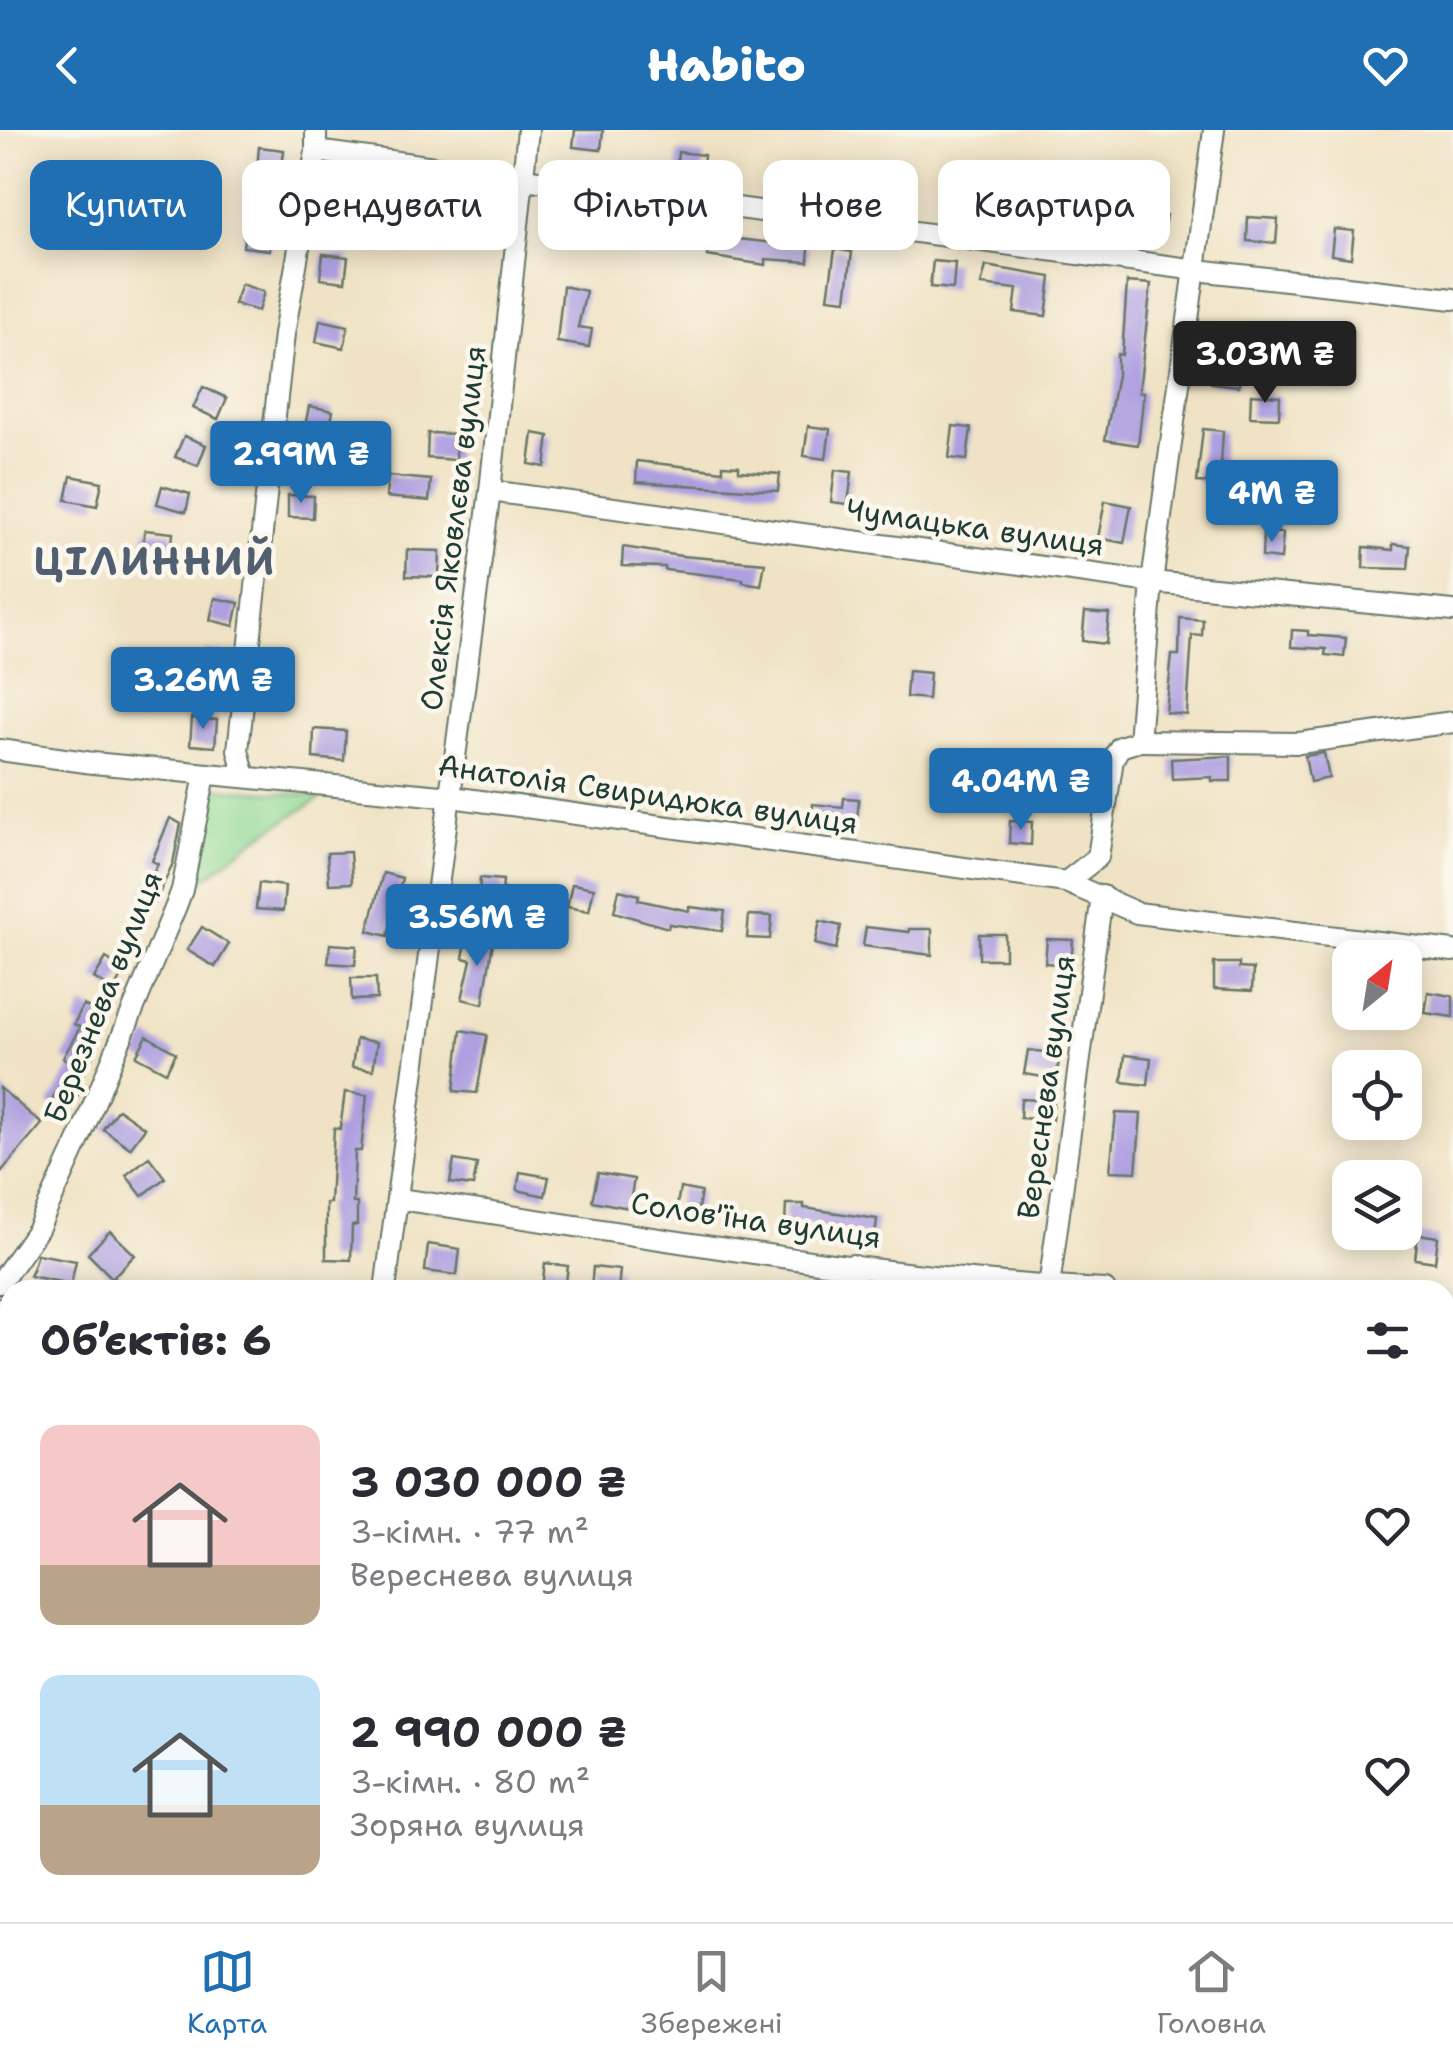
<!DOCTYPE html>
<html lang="uk">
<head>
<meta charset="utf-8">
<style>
	body { margin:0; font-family:"Shantell Sans",sans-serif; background:#f7f7f7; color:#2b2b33; height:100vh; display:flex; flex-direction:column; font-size:38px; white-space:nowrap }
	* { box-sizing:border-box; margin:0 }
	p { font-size:32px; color:#7c7c81 }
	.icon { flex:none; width:55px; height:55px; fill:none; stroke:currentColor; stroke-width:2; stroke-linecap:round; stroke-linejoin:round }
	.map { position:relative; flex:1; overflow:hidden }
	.details { position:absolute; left:0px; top:1150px; width:1455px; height:642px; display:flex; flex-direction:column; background:#fff; border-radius:30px 30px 0 0; box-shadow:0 5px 25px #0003 }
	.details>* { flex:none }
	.banner { position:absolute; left:30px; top:30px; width:1395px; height:90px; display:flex; gap:20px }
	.needle { width:65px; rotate:30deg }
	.tools { position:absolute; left:1332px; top:810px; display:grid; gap:20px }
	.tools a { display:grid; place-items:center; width:90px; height:90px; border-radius:20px; background:#fff; box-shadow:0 5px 25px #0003; font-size:50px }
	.price { position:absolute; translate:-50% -85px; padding:0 22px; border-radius:10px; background:#1f6fb2; color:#fff; font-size:32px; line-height:65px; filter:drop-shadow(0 2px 5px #0008) }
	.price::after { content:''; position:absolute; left:50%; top:60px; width:30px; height:22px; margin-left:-15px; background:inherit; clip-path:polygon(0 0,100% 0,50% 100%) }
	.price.active { background:#222; color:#fff }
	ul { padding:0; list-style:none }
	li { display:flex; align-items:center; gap:30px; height:250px; padding:0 40px }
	li span { display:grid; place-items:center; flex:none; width:280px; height:200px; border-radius:20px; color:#555 }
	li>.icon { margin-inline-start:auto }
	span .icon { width:120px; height:120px; fill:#fffc; stroke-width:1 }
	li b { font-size:42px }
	h2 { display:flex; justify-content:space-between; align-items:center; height:120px; padding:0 40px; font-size:42px }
	.pill { padding:0 35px; border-radius:20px; background:#fff; box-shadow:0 5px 25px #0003; font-size:35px; line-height:90px }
	.pill.active { background:#1f6fb2; color:#fff }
	header { display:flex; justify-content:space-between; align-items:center; height:130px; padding:0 40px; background:#1f6fb2; color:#fff; font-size:45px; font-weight:800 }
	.tabs { display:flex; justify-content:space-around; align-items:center; height:140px; border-top:2px solid #e1e1e2; background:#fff; font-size:28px; color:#7c7c81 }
	.tabs a { display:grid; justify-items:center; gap:5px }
	.tabs .active { color:#1f6fb2 }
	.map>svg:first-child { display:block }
	.green { fill:#91d994; stroke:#588b64; stroke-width:2.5 }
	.building { fill:#ad9fe0 }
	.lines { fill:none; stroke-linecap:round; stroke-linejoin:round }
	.minor-casing { stroke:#687767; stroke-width:24 }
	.minor { stroke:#fff; stroke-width:20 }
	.labels { text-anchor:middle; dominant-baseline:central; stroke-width:9; stroke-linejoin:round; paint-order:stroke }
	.street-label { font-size:30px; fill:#1f3d34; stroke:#fbf7ec }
	.district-label { font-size:40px; font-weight:bold; letter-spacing:2.5px; fill:#515f70; stroke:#fbf7ec }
</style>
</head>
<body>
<header><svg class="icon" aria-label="back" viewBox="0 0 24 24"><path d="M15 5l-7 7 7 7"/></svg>Habito<svg class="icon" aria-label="heart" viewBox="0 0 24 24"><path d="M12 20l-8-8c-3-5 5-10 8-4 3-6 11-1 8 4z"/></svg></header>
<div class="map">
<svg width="1453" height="1792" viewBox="0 0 1453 1792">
	<rect width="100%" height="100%" fill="#fbf7ec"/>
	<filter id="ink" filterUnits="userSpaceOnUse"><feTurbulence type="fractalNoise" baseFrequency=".01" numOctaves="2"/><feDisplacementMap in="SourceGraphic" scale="20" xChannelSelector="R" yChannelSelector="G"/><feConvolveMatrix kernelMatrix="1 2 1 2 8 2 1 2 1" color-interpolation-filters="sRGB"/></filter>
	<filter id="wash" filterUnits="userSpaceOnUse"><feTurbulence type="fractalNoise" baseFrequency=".0048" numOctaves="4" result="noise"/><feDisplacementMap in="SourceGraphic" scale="40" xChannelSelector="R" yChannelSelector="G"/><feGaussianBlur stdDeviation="2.25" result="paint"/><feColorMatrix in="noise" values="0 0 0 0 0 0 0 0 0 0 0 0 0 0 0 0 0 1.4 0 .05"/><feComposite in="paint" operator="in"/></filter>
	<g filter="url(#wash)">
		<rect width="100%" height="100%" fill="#f0e3c5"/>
		<g class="green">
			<path d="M 214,658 L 324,666 L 255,709 L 193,758 Z"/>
			<path d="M 1445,1231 L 1453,1232 L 1453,1480 L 1445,1486 Z"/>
		</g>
		<g id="blocks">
			<g class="building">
				<path d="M 575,0 L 603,0 L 601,20 L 573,17 Z"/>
				<path d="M 259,17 L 284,20 L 280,58 L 287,59 L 284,76 L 274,75 L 270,120 L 243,117 L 246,91 L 258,93 L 267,40 L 257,39 Z"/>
				<path d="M 678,22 L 704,25 L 702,46 L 676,44 Z"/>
				<path d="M 822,41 L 842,43 L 878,54 L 874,70 L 857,66 L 857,63 L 821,60 Z"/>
				<path d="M 1005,65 L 1047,77 L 1050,66 L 1072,73 L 1066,95 L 1024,83 L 1022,90 L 1000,84 Z"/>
				<path d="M 463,68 L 485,69 L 483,92 L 461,91 Z"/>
				<path d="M 1136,80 L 1166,85 L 1162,108 L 1133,104 Z"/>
				<path d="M 1248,87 L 1278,89 L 1276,113 L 1247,111 Z"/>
				<path d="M 1334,99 L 1354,101 L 1351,128 L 1331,125 Z"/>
				<path d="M 712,106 L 809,117 L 808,132 L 766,129 L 766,135 L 707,126 Z"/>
				<path d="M 835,119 L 852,122 L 846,170 L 828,168 Z"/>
				<path d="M 323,124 L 348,127 L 345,152 L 320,149 Z"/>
				<path d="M 933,131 L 955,133 L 953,159 L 930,157 Z"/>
				<path d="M 986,136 L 1051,147 L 1046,186 L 1014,182 L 1017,159 L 981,155 Z"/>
				<path d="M 1127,152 L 1151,154 L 1139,262 L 1144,262 L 1138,315 L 1105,310 L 1117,245 L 1117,224 L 1122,225 Z"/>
				<path d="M 241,154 L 264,162 L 258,181 L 234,174 Z"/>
				<path d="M 563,156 L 586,161 L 578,197 L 592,199 L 589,217 L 557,212 Z"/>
				<path d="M 320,190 L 348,196 L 344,218 L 316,212 Z"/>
				<path d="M 1212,233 L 1241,235 L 1239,256 L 1211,253 Z"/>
				<path d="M 203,257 L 227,268 L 218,289 L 193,278 Z"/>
				<path d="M 1251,264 L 1280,266 L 1279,288 L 1250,287 Z"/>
				<path d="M 309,276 L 333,281 L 328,307 L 304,302 Z"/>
				<path d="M 808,296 L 830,299 L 826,329 L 804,326 Z"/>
				<path d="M 953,296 L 971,298 L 967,330 L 949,328 Z"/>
				<path d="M 1203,299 L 1223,301 L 1220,354 L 1197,352 Z"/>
				<path d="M 428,303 L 457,304 L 456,330 L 427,328 Z"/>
				<path d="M 533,303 L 549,306 L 545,337 L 529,334 Z"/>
				<path d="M 184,306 L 206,315 L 198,336 L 175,327 Z"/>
				<path d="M 637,331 L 723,341 L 723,335 L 739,336 L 739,341 L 780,344 L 778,361 L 636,352 Z"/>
				<path d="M 835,340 L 852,342 L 848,374 L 831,372 Z"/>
				<path d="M 71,346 L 102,352 L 97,376 L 66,370 Z"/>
				<path d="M 388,346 L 431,350 L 429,371 L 386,367 Z"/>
				<path d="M 162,356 L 190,364 L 186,382 L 157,374 Z"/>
				<path d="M 288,365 L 314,366 L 313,388 L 288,387 Z"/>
				<path d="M 1105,371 L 1131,376 L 1124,413 L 1098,408 Z"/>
				<path d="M 145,400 L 173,403 L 171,427 L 142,425 Z"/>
				<path d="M 1263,402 L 1283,403 L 1281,429 L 1262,427 Z"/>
				<path d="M 1393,414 L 1410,416 L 1408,439 L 1363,438 L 1364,417 L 1393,420 Z"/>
				<path d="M 623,417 L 681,426 L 765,433 L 761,455 L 743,452 L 743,449 L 665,440 L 665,437 L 622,436 Z"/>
				<path d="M 407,420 L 440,421 L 439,447 L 406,446 Z"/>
				<path d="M 215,468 L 239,473 L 234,496 L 210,490 Z"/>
				<path d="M 1085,482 L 1109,484 L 1106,514 L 1082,511 Z"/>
				<path d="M 1180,488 L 1203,490 L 1202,506 L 1192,505 L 1187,585 L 1166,583 L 1172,525 L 1179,525 Z"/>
				<path d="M 1292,500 L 1308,501 L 1308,505 L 1346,508 L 1344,527 L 1325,525 L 1326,519 L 1291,517 Z"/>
				<path d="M 206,521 L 233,526 L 228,550 L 202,545 Z"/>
				<path d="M 908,541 L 930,543 L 928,569 L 906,567 Z"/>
				<path d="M 192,588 L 217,590 L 215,617 L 190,615 Z"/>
				<path d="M 314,599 L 346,601 L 344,631 L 313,628 Z"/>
				<path d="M 1324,623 L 1329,648 L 1310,652 L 1305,626 Z"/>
				<path d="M 1231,626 L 1231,651 L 1212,651 L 1212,647 L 1172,649 L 1171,629 Z"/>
				<path d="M 844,668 L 859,669 L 857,691 L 812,690 L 813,674 L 843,677 Z"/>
				<path d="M 170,688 L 181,694 L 173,733 L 155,773 L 141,766 L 158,734 L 152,731 Z"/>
				<path d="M 1010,691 L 1032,692 L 1031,715 L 1009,713 Z"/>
				<path d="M 350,722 L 352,753 L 329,754 L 327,723 Z"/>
				<path d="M 383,743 L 402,748 L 388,806 L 368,801 Z"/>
				<path d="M 480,748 L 503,750 L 501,778 L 478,777 Z"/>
				<path d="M 259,753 L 285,756 L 283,781 L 256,779 Z"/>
				<path d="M 572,754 L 594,758 L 589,781 L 567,777 Z"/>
				<path d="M 619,760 L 639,765 L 638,770 L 689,781 L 689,777 L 725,781 L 722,801 L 669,794 L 668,798 L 614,782 Z"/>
				<path d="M 749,785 L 772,786 L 770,809 L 747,808 Z"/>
				<path d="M 820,791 L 841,796 L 836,819 L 815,814 Z"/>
				<path d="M 202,797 L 229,814 L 215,837 L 187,820 Z"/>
				<path d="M 866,797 L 909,802 L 909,799 L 932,799 L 932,825 L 863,816 Z"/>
				<rect x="979" y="804" width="26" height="25"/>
				<path d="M 467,806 L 493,812 L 483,874 L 462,869 L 471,830 L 463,828 Z"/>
				<path d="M 1047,809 L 1073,810 L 1071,835 L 1045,833 Z"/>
				<path d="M 330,814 L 357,816 L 355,835 L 328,833 Z"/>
				<path d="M 106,828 L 125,840 L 113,860 L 94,848 Z"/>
				<path d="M 1214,833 L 1239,833 L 1239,838 L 1253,839 L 1252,861 L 1214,859 Z"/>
				<path d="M 351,848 L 376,848 L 377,869 L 352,870 Z"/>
				<path d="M 1428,862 L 1453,866 L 1453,887 L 1425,883 Z"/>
				<path d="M 83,875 L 107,886 L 91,920 L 95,922 L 73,962 L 78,965 L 67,984 L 49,974 L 73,934 L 63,928 L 80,897 L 74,894 Z"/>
				<path d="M 461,900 L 487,905 L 477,963 L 454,961 Z"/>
				<path d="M 147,906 L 176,923 L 166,942 L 136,926 Z"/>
				<path d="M 356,909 L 377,912 L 373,940 L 352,937 Z"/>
				<path d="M 1028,920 L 1060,924 L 1056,949 L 1024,944 Z"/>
				<path d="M 1125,925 L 1151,928 L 1148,955 L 1122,952 Z"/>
				<path d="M 0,958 L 42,994 L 0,1043 Z"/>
				<path d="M 345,962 L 367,965 L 361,1021 L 355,1021 L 353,1073 L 357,1073 L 357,1095 L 352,1096 L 351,1130 L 326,1129 L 326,1073 L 330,1073 L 334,998 L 340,999 Z"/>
				<path d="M 1021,969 L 1054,971 L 1052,990 L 1020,988 Z"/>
				<path d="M 118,979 L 145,998 L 130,1018 L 103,999 Z"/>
				<path d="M 1116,983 L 1141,984 L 1136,1042 L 1110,1041 Z"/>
				<path d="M 149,1027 L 165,1048 L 142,1066 L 126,1045 Z"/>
				<path d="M 454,1030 L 477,1034 L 473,1056 L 450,1053 Z"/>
				<path d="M 520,1042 L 549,1047 L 545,1066 L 517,1060 Z"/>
				<path d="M 598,1043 L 634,1049 L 629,1078 L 592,1071 Z"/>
				<path d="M 680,1058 L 701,1062 L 697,1085 L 676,1081 Z"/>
				<path d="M 786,1074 L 804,1074 L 804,1078 L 877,1089 L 875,1107 L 820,1100 L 821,1096 L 785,1095 Z"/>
				<path d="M 110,1101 L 135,1125 L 112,1148 L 88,1124 Z"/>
				<path d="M 1418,1104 L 1438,1107 L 1435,1132 L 1415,1129 Z"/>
				<path d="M 428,1114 L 460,1119 L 457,1145 L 425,1141 Z"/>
				<path d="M 37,1124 L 76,1131 L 71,1154 L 30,1146 Z"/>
				<path d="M 545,1133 L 568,1136 L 565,1160 L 542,1158 Z"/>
				<path d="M 593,1137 L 620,1140 L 618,1160 L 591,1158 Z"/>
			</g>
		</g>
	</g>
	<g filter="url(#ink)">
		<use href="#blocks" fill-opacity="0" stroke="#687767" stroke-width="2.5"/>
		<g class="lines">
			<defs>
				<g id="minor">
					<path d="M 316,21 L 1197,140 L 1453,169"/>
					<path d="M 490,361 L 1152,452 L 1453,481"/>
					<path d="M 1139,611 L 1299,613 L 1453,592"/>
					<path d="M 0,620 L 93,633 L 452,667 L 1066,752 L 1137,783 L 1453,821"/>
					<path d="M 245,647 L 238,620 L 284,204 L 316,21 L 316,0"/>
					<path d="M 1066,752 L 1098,727 L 1113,629 L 1120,617 L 1139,611 L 1152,452 L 1214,0"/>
					<path d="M 399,1069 C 633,1103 868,1148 1105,1160"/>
					<path d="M 0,1153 L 38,1099 L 81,1005 L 176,776 L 182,760 L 205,645"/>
					<path d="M 1049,1157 L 1102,766"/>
					<path d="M 385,1160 L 490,361 L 528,0"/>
					<path d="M 850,1160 L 852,1135"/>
					<path d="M 0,1178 L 10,1180"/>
					<path d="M 1445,1192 L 1453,1193"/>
					<path d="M 0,1336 L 10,1305"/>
					<path d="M 1445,1541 L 1453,1536"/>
					<path d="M 1445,1560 L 1453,1562"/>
					<path d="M 658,1782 L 667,1792"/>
					<path d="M 1227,1782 L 1236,1792"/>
					<path d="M 175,1792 L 178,1782"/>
					<path d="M 517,1792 L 525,1782"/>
					<path d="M 720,1792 L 729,1782"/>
					<path d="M 1014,1792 L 1024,1782"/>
				</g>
			</defs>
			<use href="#minor" class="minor-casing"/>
			<use href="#minor" class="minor"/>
		</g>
	</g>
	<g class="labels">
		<g class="street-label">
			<text transform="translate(975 397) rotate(8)">Чумацька вулиця</text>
			<text transform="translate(453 398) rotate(-83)">Олексія Яковлєва вулиця</text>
			<text transform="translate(648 664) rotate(8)">Анатолія Свиридюка вулиця</text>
			<text transform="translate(103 867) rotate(-68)">Березнева вулиця</text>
			<text transform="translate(1046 957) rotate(-82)">Вереснева вулиця</text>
			<text transform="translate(756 1090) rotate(8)">Солов'їна вулиця</text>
		</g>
		<g class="district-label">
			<text x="155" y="431">ЦІЛИННИЙ</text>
		</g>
	</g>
</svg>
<div class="tools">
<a><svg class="needle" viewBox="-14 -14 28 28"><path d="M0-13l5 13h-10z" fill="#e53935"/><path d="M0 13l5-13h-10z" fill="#7c7c81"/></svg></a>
<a><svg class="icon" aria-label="locate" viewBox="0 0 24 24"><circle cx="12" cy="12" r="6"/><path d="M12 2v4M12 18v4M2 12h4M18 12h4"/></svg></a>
<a><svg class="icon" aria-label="layers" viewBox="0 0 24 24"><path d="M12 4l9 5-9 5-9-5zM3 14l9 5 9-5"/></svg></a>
</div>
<b class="price active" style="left:1265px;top:276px">3.03M ₴</b>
<b class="price" style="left:301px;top:376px">2.99M ₴</b>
<b class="price" style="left:1272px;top:415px">4M ₴</b>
<b class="price" style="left:203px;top:602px">3.26M ₴</b>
<b class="price" style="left:1021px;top:703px">4.04M ₴</b>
<b class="price" style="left:477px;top:839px">3.56M ₴</b>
<div class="banner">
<a class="pill active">Купити</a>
<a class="pill">Орендувати</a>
<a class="pill">Фільтри</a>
<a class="pill">Нове</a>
<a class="pill">Квартира</a>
</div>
<section class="details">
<h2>Об’єктів: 6<svg class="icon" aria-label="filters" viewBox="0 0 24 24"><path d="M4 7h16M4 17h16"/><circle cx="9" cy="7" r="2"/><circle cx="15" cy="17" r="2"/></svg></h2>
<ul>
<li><span style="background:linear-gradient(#f6c9c9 70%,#b9a48a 0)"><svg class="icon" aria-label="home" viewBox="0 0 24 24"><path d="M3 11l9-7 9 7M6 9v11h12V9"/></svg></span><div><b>3 030 000 ₴</b><p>3-кімн. · 77 m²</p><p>Вереснева вулиця</p></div><svg class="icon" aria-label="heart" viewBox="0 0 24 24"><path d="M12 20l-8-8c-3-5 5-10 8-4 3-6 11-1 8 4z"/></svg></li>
<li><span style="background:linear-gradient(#bfe0f5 65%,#b9a48a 0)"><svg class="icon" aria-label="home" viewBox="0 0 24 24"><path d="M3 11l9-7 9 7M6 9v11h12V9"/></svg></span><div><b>2 990 000 ₴</b><p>3-кімн. · 80 m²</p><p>Зоряна вулиця</p></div><svg class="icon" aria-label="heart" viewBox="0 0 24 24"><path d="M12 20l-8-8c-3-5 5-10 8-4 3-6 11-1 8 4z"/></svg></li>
</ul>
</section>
</div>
<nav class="tabs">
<a class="active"><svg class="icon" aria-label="map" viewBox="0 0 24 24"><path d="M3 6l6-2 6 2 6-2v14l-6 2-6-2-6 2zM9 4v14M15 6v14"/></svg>Карта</a>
<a><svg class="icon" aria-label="saved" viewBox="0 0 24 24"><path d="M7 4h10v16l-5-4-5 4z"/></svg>Збережені</a>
<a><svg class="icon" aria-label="home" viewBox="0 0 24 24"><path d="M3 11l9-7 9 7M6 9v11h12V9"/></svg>Головна</a>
</nav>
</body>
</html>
